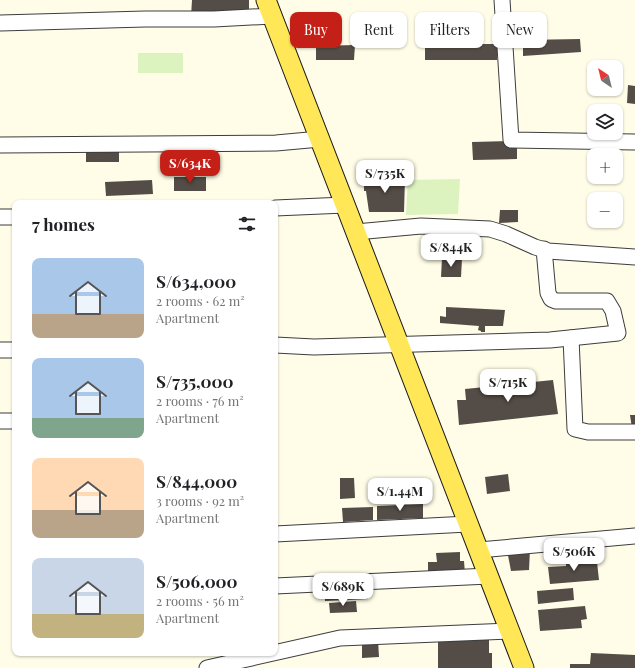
<!DOCTYPE html>
<html lang="en">
<head>
<meta charset="utf-8">
<style>
	body { margin:0; font-family:"Playfair Display",serif; background:#f2f2f2; color:#202124; height:100vh; display:flex; flex-direction:column; font-size:15px; white-space:nowrap }
	* { box-sizing:border-box; margin:0 }
	p { font-size:13px; color:#757577 }
	.icon { flex:none; width:22px; height:22px; fill:none; stroke:currentColor; stroke-width:2; stroke-linecap:round; stroke-linejoin:round }
	.map { position:relative; flex:1; overflow:hidden }
	.sheet { position:absolute; left:12px; top:200px; width:266px; height:456px; display:flex; flex-direction:column; background:#fff; border-radius:8px; box-shadow:0 1px 3px #0004 }
	.sheet>* { flex:none }
	.top-card { position:absolute; left:290px; top:12px; width:285px; height:36px; display:flex; gap:8px }
	.needle { width:26px; rotate:325deg }
	.tools { position:absolute; left:587px; top:60px; display:grid; gap:8px }
	.tools a { display:grid; place-items:center; width:36px; height:36px; border-radius:8px; background:#fff; box-shadow:0 1px 3px #0004; font-size:20px }
	.price { position:absolute; translate:-50% -34px; padding:0 9px; border-radius:8px; background:#fff; color:#222; font-size:13px; line-height:26px; filter:drop-shadow(0 1px 2px #0008) }
	.price::after { content:''; position:absolute; left:50%; top:24px; width:12px; height:9px; margin-left:-6px; background:inherit; clip-path:polygon(0 0,100% 0,50% 100%) }
	.price.on { background:#c52017; color:#fff }
	ul { padding:0; list-style:none }
	li { display:flex; align-items:center; gap:12px; height:100px; padding:0 20px }
	li span { display:grid; place-items:center; flex:none; width:112px; height:80px; border-radius:8px; color:#555 }
	li>.icon { margin-inline-start:auto }
	span .icon { width:48px; height:48px; fill:#fffc; stroke-width:1 }
	li b { font-size:17px }
	h2 { display:flex; justify-content:space-between; align-items:center; height:48px; padding:0 20px; font-size:17px }
	.chip { padding:0 14px; border-radius:8px; background:#fff; box-shadow:0 1px 3px #0004; font-size:14px; line-height:36px }
	.chip.on { background:#c52017; color:#fff }
	.map>svg:first-child { display:block }
	.pitch { fill:#dcf3c0 }
	.building { fill:#544c46 }
	.lines { fill:none; stroke-linecap:round; stroke-linejoin:round }
	.minor-casing { stroke:#3d3d3d; stroke-width:17 }
	.major-casing { stroke:#1b1b1b; stroke-width:21 }
	.minor { stroke:#fff; stroke-width:15 }
	.major { stroke:#ffe757; stroke-width:19 }
</style>
</head>
<body>
<div class="map">
<svg width="635" height="668" viewBox="0 0 635 668">
	<rect width="100%" height="100%" fill="#fffde7"/>
	<g class="pitch">
		<rect x="138" y="53" width="45" height="20"/>
		<path d="M 460,179 L 458,214 L 406,215 L 408,180 Z"/>
	</g>
	<g class="building">
		<path d="M 192,0 L 249,0 L 249,15 L 191,17 Z"/>
		<path d="M 580,39 L 581,52 L 523,56 L 523,40 Z"/>
		<rect x="425" y="44" width="72" height="16"/>
		<path d="M 355,45 L 354,60 L 316,60 L 316,46 Z"/>
		<path d="M 628,85 L 635,86 L 635,104 L 627,103 Z"/>
		<path d="M 511,141 L 511,147 L 517,148 L 517,159 L 473,160 L 472,142 Z"/>
		<path d="M 77,145 L 119,145 L 119,162 L 86,162 L 86,152 L 77,152 Z"/>
		<rect x="174" y="177" width="32" height="14"/>
		<path d="M 364,177 L 405,178 L 404,212 L 369,212 L 366,191 L 364,191 Z"/>
		<path d="M 152,180 L 153,194 L 106,196 L 105,182 Z"/>
		<path d="M 500,210 L 518,210 L 518,222 L 499,223 Z"/>
		<path d="M 442,258 L 462,259 L 461,277 L 441,277 Z"/>
		<path d="M 446,307 L 505,310 L 503,326 L 485,326 L 485,332 L 481,332 L 481,331 L 478,330 L 479,326 L 440,323 L 440,316 L 446,317 Z"/>
		<path d="M 553,380 L 558,414 L 459,425 L 457,400 L 466,400 L 465,389 Z"/>
		<path d="M 630,415 L 635,415 L 635,427 L 632,428 Z"/>
		<path d="M 508,474 L 510,491 L 487,494 L 485,477 Z"/>
		<path d="M 340,478 L 354,478 L 355,498 L 340,499 Z"/>
		<path d="M 423,504 L 423,518 L 377,520 L 377,506 Z"/>
		<path d="M 373,507 L 373,520 L 343,522 L 342,508 Z"/>
		<path d="M 530,549 L 529,570 L 511,571 L 507,550 Z"/>
		<path d="M 460,552 L 460,561 L 464,561 L 465,574 L 428,575 L 428,562 L 437,562 L 436,553 Z"/>
		<path d="M 596,560 L 596,562 L 597,562 L 599,580 L 550,584 L 548,567 L 566,566 L 566,561 Z"/>
		<path d="M 367,588 L 368,599 L 325,601 L 325,598 L 323,598 L 322,590 Z"/>
		<path d="M 573,588 L 574,600 L 538,604 L 537,591 Z"/>
		<path d="M 356,601 L 357,612 L 330,613 L 329,603 Z"/>
		<path d="M 585,606 L 587,619 L 581,620 L 582,628 L 540,631 L 538,610 Z"/>
		<path d="M 489,635 L 489,653 L 492,653 L 492,668 L 438,668 L 438,636 Z"/>
		<path d="M 378,640 L 379,657 L 362,658 L 362,641 Z"/>
		<path d="M 591,653 L 635,655 L 635,668 L 570,668 L 570,664 L 590,664 Z"/>
	</g>
	<g class="lines">
		<defs>
			<g id="minor">
				<path d="M 502,0 L 511,140 L 635,142"/>
				<path d="M 0,23 L 145,19 L 214,19 L 272,16"/>
				<path d="M 0,145 L 276,143 L 320,139"/>
				<path d="M 275,208 L 345,205"/>
				<path d="M 0,217 L 15,217"/>
				<path d="M 356,232 L 421,226 L 490,229 L 506,234 L 535,247 L 548,251 L 635,257"/>
				<path d="M 571,338 L 575,429 L 588,432 L 635,432"/>
				<path d="M 275,345 L 314,347 L 550,340 L 618,333 L 613,311 L 607,301 L 556,301 L 551,299 L 548,293 L 544,249"/>
				<path d="M 0,350 L 15,350"/>
				<path d="M 0,421 L 15,421"/>
				<path d="M 275,534 L 468,524"/>
				<path d="M 479,550 L 635,536"/>
				<path d="M 275,586 L 489,576"/>
				<path d="M 207,668 L 340,638 L 510,631"/>
			</g>
			<path id="major" d="M 266,0 L 524,668"/>
		</defs>
		<use href="#minor" class="minor-casing"/>
		<use href="#major" class="major-casing"/>
		<use href="#minor" class="minor"/>
		<use href="#major" class="major"/>
	</g>
</svg>
<div class="tools">
<a><svg class="needle" viewBox="-14 -14 28 28"><path d="M0-13l5 13h-10z" fill="#e53935"/><path d="M0 13l5-13h-10z" fill="#757577"/></svg></a>
<a><svg class="icon" aria-label="layers" viewBox="0 0 24 24"><path d="M12 4l9 5-9 5-9-5zM3 14l9 5 9-5"/></svg></a>
<a>+</a>
<a>−</a>
</div>
<b class="price on" style="left:190px;top:184px">S/634K</b>
<b class="price" style="left:385px;top:194px">S/735K</b>
<b class="price" style="left:451px;top:268px">S/844K</b>
<b class="price" style="left:508px;top:403px">S/715K</b>
<b class="price" style="left:400px;top:512px">S/1.44M</b>
<b class="price" style="left:574px;top:572px">S/506K</b>
<b class="price" style="left:343px;top:607px">S/689K</b>
<div class="top-card">
<a class="chip on">Buy</a>
<a class="chip">Rent</a>
<a class="chip">Filters</a>
<a class="chip">New</a>
</div>
<section class="sheet">
<h2>7 homes<svg class="icon" aria-label="filters" viewBox="0 0 24 24"><path d="M4 7h16M4 17h16"/><circle cx="9" cy="7" r="2"/><circle cx="15" cy="17" r="2"/></svg></h2>
<ul>
<li><span style="background:linear-gradient(#a9c7e8 70%,#b9a48a 0)"><svg class="icon" aria-label="home" viewBox="0 0 24 24"><path d="M3 11l9-7 9 7M6 9v11h12V9"/></svg></span><div><b>S/634,000</b><p>2 rooms · 62 m²</p><p>Apartment</p></div></li>
<li><span style="background:linear-gradient(#a9c7e8 75%,#7fa58c 0)"><svg class="icon" aria-label="home" viewBox="0 0 24 24"><path d="M3 11l9-7 9 7M6 9v11h12V9"/></svg></span><div><b>S/735,000</b><p>2 rooms · 76 m²</p><p>Apartment</p></div></li>
<li><span style="background:linear-gradient(#ffd9b3 65%,#b9a48a 0)"><svg class="icon" aria-label="home" viewBox="0 0 24 24"><path d="M3 11l9-7 9 7M6 9v11h12V9"/></svg></span><div><b>S/844,000</b><p>3 rooms · 92 m²</p><p>Apartment</p></div></li>
<li><span style="background:linear-gradient(#c9d6e8 70%,#c2b280 0)"><svg class="icon" aria-label="home" viewBox="0 0 24 24"><path d="M3 11l9-7 9 7M6 9v11h12V9"/></svg></span><div><b>S/506,000</b><p>2 rooms · 56 m²</p><p>Apartment</p></div></li>
</ul>
</section>
</div>
</body>
</html>
